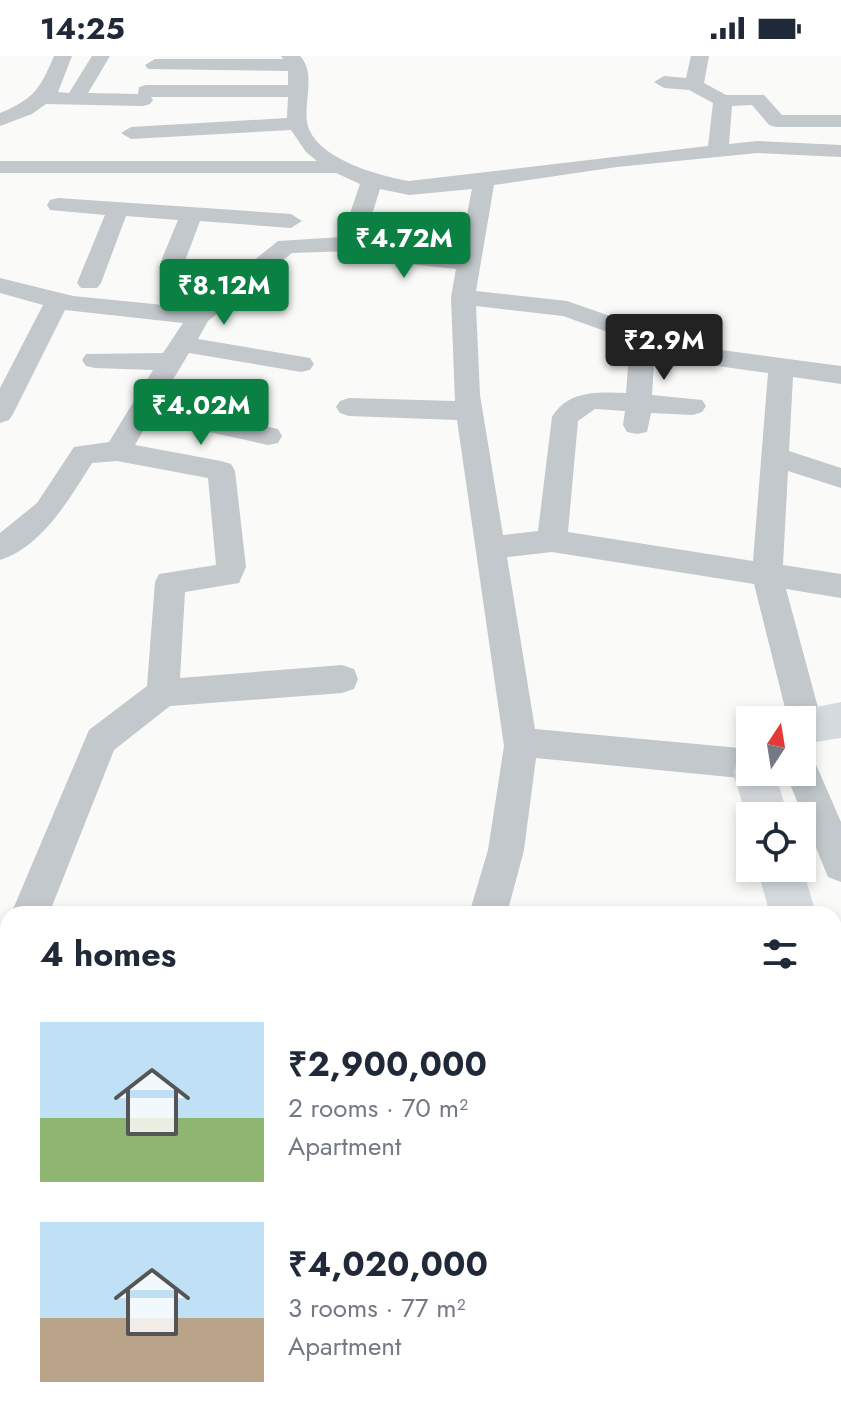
<!DOCTYPE html>
<html lang="en">
<head>
<meta charset="utf-8">
<style>
	body { margin:0; font-family:Jost,sans-serif; background:#f6f6f7; color:#1f2937; height:100vh; display:flex; flex-direction:column; font-size:30px; white-space:nowrap }
	* { box-sizing:border-box; margin:0 }
	p { font-size:26px; color:#747a83 }
	.icon { flex:none; width:44px; height:44px; fill:none; stroke:currentColor; stroke-width:2; stroke-linecap:round; stroke-linejoin:round }
	.map { position:relative; flex:1; overflow:hidden }
	.panel { position:absolute; left:0px; top:850px; width:842px; height:514px; display:flex; flex-direction:column; background:#fff; border-radius:24px 24px 0 0; box-shadow:0 4px 12px #0003 }
	.panel>* { flex:none }
	.needle { width:52px; rotate:12deg }
	.tools { position:absolute; left:736px; top:650px; display:grid; gap:16px }
	.tools a { display:grid; place-items:center; width:80px; height:80px; border-radius:0px; background:#fff; box-shadow:0 4px 12px #0003; font-size:40px }
	.price { position:absolute; translate:-50% -68px; padding:0 18px; border-radius:8px; background:#0b8043; color:#fff; font-size:26px; line-height:52px; filter:drop-shadow(0 2px 4px #0008) }
	.price::after { content:''; position:absolute; left:50%; top:48px; width:24px; height:18px; margin-left:-12px; background:inherit; clip-path:polygon(0 0,100% 0,50% 100%) }
	.price.active { background:#222; color:#fff }
	ul { padding:0; list-style:none }
	li { display:flex; align-items:center; gap:24px; height:200px; padding:0 40px }
	li span { display:grid; place-items:center; flex:none; width:224px; height:160px; border-radius:0px; color:#555 }
	li>.icon { margin-inline-start:auto }
	span .icon { width:96px; height:96px; fill:#fffc; stroke-width:1 }
	li b { font-size:34px }
	h2 { display:flex; justify-content:space-between; align-items:center; height:96px; padding:0 40px; font-size:34px }
	.status { display:flex; justify-content:space-between; align-items:center; height:56px; padding:0 40px; background:#fff; direction:ltr }
	.status svg { height:22px; fill:currentColor }
	.map>svg:first-child { display:block }
	.lines { fill:none; stroke-linecap:round; stroke-linejoin:round }
	.minor { fill:#c3c8cc; fill-rule:evenodd }
	.major { fill:#d6dbdf; fill-rule:evenodd }
</style>
</head>
<body>
<div class="status"><b>14:25</b><svg viewBox="0 0 49 12"><path d="M0 12V9h3v3zM5 12V6h3v6zM10 12V3h3v9zM15 12V0h3v12zM26 1h20v11H26zM47 4h2v5h-2z"/></svg></div>
<div class="map">
<svg width="841" height="1363" viewBox="0 0 841 1363">
	<rect width="100%" height="100%" fill="#fafaf8"/>
	<g class="lines">
		<g class="minor">
			<path d="M 54,0 L 72,0 L 58,36 L 69,37 L 92,0 L 110,0 L 88,37 L 138,38 L 139,31 L 146,29 L 288,29 L 288,15 L 148,13 L 145,9 L 155,3 L 283,3 L 281,0 L 300,0 C 316,17 304,44 307,66 C 313,102 379,120 409,125 L 708,90 L 713,47 L 689,34 L 664,32 L 654,26 L 664,20 L 686,22 L 691,0 L 709,0 L 704,27 L 726,39 L 764,39 L 782,59 L 841,59 L 841,71 L 776,71 L 769,69 L 752,49 L 732,50 L 729,88 L 757,85 L 841,89 L 841,101 L 757,97 L 617,111 L 494,129 L 476,235 L 567,245 L 699,291 L 841,310 L 841,328 L 793,321 L 789,395 L 841,412 L 841,432 L 788,415 L 783,509 L 841,518 L 841,542 L 786,533 L 823,670 L 818,680 L 802,683 L 802,664 L 788,664 L 754,528 L 552,496 L 507,501 L 535,673 L 750,693 L 750,716 L 764,716 L 750,723 L 536,702 L 524,794 L 507,858 L 469,858 L 488,794 L 504,690 L 457,364 L 349,360 L 340,357 L 336,351 L 340,345 L 349,342 L 455,345 L 451,241 L 456,213 L 384,205 L 350,195 L 292,197 L 208,265 L 198,283 L 310,302 L 314,308 L 310,314 L 301,316 L 189,297 L 159,347 L 278,373 L 282,380 L 278,387 L 268,389 L 150,363 L 135,389 L 221,405 L 231,408 L 235,415 L 246,511 L 239,527 L 185,536 L 180,622 L 342,609 L 354,613 L 358,623 L 354,633 L 342,637 L 170,650 L 114,694 L 49,858 L 11,858 L 89,674 L 147,630 L 155,526 L 159,518 L 216,509 L 208,422 L 117,405 L 92,407 C 70,442 42,491 0,504 L 0,477 L 37,447 L 74,391 L 109,386 L 153,314 L 95,312 L 86,310 L 82,304 L 86,298 L 163,297 L 183,267 L 65,254 L 13,358 L 9,364 L 0,367 L 0,332 L 43,249 L 0,237 L 0,222 L 73,240 L 194,252 L 278,185 L 342,181 L 360,128 L 336,117 L 0,117 L 0,105 L 317,105 L 306,96 L 291,74 L 131,83 L 121,77 L 131,71 L 287,62 L 288,41 L 151,41 L 153,44 L 150,48 L 143,50 L 46,48 L 32,58 L 0,70 L 0,57 C 34,43 40,33 54,0 ZM 380,133 L 409,139 L 472,133 L 459,199 L 386,191 L 364,184 ZM 476,250 L 563,260 L 630,284 L 626,337 C 598,336 568,334 552,361 L 538,475 L 503,479 L 480,339 ZM 655,293 L 696,307 L 768,317 L 753,505 L 568,476 L 578,365 L 595,353 L 625,355 L 623,369 L 627,376 L 637,378 L 647,376 L 651,357 L 693,359 L 702,356 L 706,350 L 702,344 L 652,339 Z"/>
			<path d="M 58,142 L 291,158 L 302,165 L 291,172 L 200,165 L 185,205 L 181,210 L 165,210 L 161,205 L 178,164 L 126,160 L 101,227 L 97,232 L 81,232 L 77,227 L 105,159 L 50,154 L 47,149 L 50,144 Z"/>
			<path d="M 802,700 L 814,704 L 841,766 L 841,826 L 828,821 L 785,716 L 802,716 Z"/>
			<rect x="0" y="1121" width="8" height="44"/>
			<path d="M 8,1335 L 8,1356 L 42,1356 L 41,1363 L 0,1363 L 0,1339 Z"/>
			<path d="M 205,1356 L 255,1356 L 254,1363 L 204,1363 Z"/>
		</g>
		<g class="major">
			<path d="M 841,646 L 841,682 L 802,688 L 802,664 L 784,664 L 787,657 Z"/>
			<path d="M 750,698 L 750,716 L 775,716 L 788,760 L 750,760 L 750,773 L 733,716 L 739,703 Z"/>
			<path d="M 802,810 L 814,851 L 813,858 L 767,858 L 768,851 L 757,812 Z"/>
			<path d="M 0,883 L 8,884 L 8,932 L 0,931 Z"/>
		</g>
	</g>
</svg>
<div class="tools">
<a><svg class="needle" viewBox="-14 -14 28 28"><path d="M0-13l5 13h-10z" fill="#e53935"/><path d="M0 13l5-13h-10z" fill="#747a83"/></svg></a>
<a><svg class="icon" aria-label="locate" viewBox="0 0 24 24"><circle cx="12" cy="12" r="6"/><path d="M12 2v4M12 18v4M2 12h4M18 12h4"/></svg></a>
</div>
<b class="price" style="left:404px;top:224px">₹4.72M</b>
<b class="price" style="left:224px;top:271px">₹8.12M</b>
<b class="price active" style="left:664px;top:326px">₹2.9M</b>
<b class="price" style="left:201px;top:391px">₹4.02M</b>
<section class="panel">
<h2>4 homes<svg class="icon" aria-label="filters" viewBox="0 0 24 24"><path d="M4 7h16M4 17h16"/><circle cx="9" cy="7" r="2"/><circle cx="15" cy="17" r="2"/></svg></h2>
<ul>
<li><span style="background:linear-gradient(#bfe0f5 60%,#8fb573 0)"><svg class="icon" aria-label="home" viewBox="0 0 24 24"><path d="M3 11l9-7 9 7M6 9v11h12V9"/></svg></span><div><b>₹2,900,000</b><p>2 rooms · 70 m²</p><p>Apartment</p></div></li>
<li><span style="background:linear-gradient(#bfe0f5 60%,#b9a48a 0)"><svg class="icon" aria-label="home" viewBox="0 0 24 24"><path d="M3 11l9-7 9 7M6 9v11h12V9"/></svg></span><div><b>₹4,020,000</b><p>3 rooms · 77 m²</p><p>Apartment</p></div></li>
</ul>
</section>
</div>
</body>
</html>
